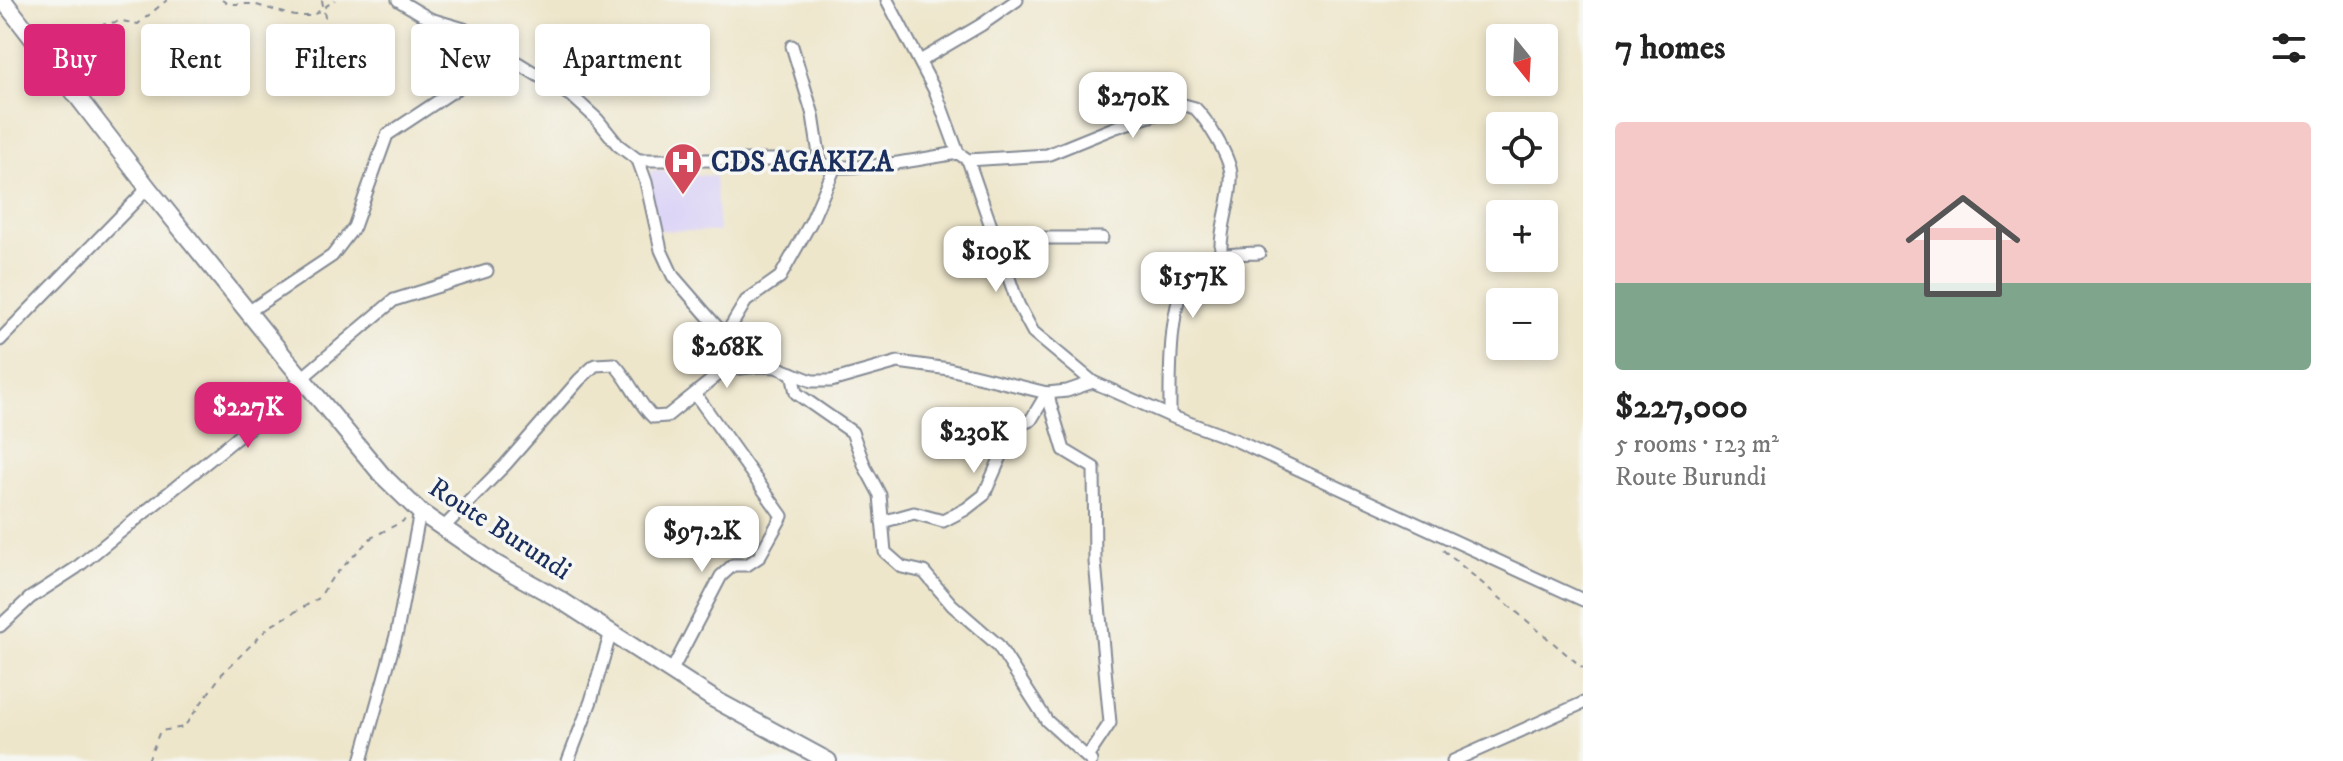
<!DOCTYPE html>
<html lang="en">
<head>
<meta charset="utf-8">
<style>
	body { margin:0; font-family:"IM FELL DW Pica",serif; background:#f2f2f2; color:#222; height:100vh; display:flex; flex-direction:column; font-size:30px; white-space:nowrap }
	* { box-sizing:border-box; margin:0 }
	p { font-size:26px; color:#767676 }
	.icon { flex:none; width:44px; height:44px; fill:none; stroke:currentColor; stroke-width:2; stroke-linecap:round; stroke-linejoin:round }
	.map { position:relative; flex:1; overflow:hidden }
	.details { display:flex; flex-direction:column; background:#fff; width:760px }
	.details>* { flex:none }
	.hud { position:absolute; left:24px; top:24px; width:760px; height:72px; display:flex; gap:16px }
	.needle { width:52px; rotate:162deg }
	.tools { position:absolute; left:1486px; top:24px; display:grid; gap:16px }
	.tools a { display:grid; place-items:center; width:72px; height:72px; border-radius:8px; background:#fff; box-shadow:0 4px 12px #0003; font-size:40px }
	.price { position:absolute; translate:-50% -68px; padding:0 18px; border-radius:16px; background:#fff; color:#222; font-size:26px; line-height:52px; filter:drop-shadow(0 2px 4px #0008) }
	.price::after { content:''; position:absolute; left:50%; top:48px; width:24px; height:18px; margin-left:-12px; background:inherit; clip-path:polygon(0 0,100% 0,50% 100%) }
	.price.current { background:#db2777; color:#fff }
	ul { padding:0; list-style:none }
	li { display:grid; align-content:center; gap:16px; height:424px; padding:0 32px }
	li span { display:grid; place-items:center; height:248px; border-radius:8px; color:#555 }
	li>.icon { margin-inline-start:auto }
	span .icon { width:144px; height:144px; fill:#fffc; stroke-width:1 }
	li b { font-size:34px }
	h2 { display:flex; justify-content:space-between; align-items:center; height:96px; padding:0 32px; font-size:34px }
	.chip { padding:0 28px; border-radius:8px; background:#fff; box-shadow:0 4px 12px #0003; font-size:28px; line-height:72px }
	.chip.current { background:#db2777; color:#fff }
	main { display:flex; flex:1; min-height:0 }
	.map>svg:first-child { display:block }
	.built { fill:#ddd5f6 }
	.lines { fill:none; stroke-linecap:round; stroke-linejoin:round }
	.street-casing { stroke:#848a94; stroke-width:15 }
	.secondary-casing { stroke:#848a94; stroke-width:20 }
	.path { stroke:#848a94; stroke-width:2; stroke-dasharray:6 6; stroke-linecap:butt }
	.street { stroke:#fff; stroke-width:11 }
	.secondary { stroke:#fff; stroke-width:16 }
	.labels { text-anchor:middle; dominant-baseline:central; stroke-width:7; stroke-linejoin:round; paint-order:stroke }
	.poi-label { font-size:28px; font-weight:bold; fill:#1b2f5e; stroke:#f6f6f2; text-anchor:start }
	.street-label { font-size:28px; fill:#1b2f5e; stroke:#f6f6f2 }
</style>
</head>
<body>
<main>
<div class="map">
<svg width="1583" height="761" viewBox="0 0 1583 761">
	<rect width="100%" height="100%" fill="#f6f6f2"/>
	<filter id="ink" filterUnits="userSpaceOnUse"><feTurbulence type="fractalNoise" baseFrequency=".0125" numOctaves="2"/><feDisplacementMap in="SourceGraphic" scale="16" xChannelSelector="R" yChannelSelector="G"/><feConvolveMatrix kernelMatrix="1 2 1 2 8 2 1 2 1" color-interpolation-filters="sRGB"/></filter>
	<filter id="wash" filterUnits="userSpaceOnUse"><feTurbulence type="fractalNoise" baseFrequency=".006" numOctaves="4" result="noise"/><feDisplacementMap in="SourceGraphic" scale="32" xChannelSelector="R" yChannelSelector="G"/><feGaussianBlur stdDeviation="1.8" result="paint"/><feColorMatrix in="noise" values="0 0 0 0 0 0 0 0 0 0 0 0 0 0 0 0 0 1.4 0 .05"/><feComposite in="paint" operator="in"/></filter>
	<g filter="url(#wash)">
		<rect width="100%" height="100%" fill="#eee6cb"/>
		<path class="built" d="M 653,169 L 670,173 L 715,176 L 719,232 L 657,230 L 646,183 Z"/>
	</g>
	<g filter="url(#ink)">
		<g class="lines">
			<defs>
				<g id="street">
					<path d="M 398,0 L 430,19 L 464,29 L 491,50 L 518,63 L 573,97 L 597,119 L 618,145 L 638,160 L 646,182 L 661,250 L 673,276 L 725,336 L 724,370"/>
					<path d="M 887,0 L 936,93 L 958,153 L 968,160 L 1047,155 L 1116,127 L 1184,105 L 1195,108 C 1207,120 1230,157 1231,174 C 1233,198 1219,227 1221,255"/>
					<path d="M 792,46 L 813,115 L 820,161"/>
					<path d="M 920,61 L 981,25 L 1017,0"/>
					<path d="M 638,160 L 803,160 C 816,161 828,167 840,167 C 879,168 919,159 958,153"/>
					<path d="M 968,160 L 1018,304 L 1033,332 L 1093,382 L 1170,416 L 1235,440 L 1583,600"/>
					<path d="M 999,247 L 1035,238 L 1102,238"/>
					<path d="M 248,312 L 332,256 L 354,227 L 387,135 L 473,78 L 491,50"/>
					<path d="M 725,336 L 746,301 L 780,277 L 811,222 L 835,167"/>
					<path d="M 0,340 L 148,188"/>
					<path d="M 792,373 L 796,393 L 852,432 L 865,467 L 880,495 L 885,552 L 902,567 L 924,572 L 952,605 L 998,645 L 1047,721 L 1091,761"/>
					<path d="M 1047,393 L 1064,450 L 1094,468 L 1095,562 L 1110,723 L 1088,756"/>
					<path d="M 1170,416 C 1170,382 1167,285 1198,265 C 1216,253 1238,254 1259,253"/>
					<path d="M 882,522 L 914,513 L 943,521 L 966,509 L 984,495 L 1014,427 L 1031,420 L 1047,393"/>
					<path d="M 443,528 L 505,465 L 579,380 L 595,365 L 614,364 C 630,380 638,404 653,417 L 667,416 L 724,370 L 760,366 L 776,367 L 812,381 L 831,381 L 898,362 L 949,369 L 1047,393 L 1067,391 L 1093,382"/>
					<path d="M 0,626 L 30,598 L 76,568 L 271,410 L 302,378 L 394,300 L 487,271"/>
					<path d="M 672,670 L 721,576 L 733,565 L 747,565 L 759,557 L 782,516 L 696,395"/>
					<path d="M 361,761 L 397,632 L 420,512"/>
					<path d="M 568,761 L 591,701 L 611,632"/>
					<path d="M 1453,761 L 1583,703"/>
				</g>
				<path id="secondary" d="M 3,0 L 148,188 L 286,359 L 382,475 L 420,512 L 496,564 L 559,599 L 712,698 L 828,761"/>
			</defs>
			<use href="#street" class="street-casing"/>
			<use href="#secondary" class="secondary-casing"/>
			<g class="path">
				<path d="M 222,0 L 228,4 L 253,4 L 295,16 L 312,16 L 335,0"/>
				<path d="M 322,0 L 326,23 L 338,37"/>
				<path d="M 72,64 L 100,25 L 122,21 L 138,24 L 167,0"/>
				<path d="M 1443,550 L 1583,668"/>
				<path d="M 148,761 L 160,731 L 184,727 L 222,674 L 269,627 L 319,598 L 332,578 L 371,538 L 405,520"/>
			</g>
			<use href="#street" class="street"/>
			<use href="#secondary" class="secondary"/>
		</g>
	</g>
	<defs>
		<symbol id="hospital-pin" viewBox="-11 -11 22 30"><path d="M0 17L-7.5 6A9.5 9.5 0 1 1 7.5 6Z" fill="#d1495b" stroke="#f6f6f2"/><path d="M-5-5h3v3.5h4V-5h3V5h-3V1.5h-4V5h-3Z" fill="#fff"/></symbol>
	</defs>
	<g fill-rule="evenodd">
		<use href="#hospital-pin" x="661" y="140" width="44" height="60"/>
	</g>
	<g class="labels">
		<g class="poi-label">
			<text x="711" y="162">CDS AGAKIZA</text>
		</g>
		<g class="street-label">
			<text transform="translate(500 529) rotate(33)">Route Burundi</text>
		</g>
	</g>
</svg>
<div class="tools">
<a><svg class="needle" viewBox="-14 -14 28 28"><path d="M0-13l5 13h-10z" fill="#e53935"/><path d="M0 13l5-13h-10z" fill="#767676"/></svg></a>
<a><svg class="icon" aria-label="locate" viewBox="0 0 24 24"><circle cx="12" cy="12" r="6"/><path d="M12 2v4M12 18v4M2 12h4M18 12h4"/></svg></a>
<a>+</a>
<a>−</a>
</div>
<b class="price" style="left:1133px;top:140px">$270K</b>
<b class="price" style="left:996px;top:294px">$109K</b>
<b class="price" style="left:1193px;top:320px">$157K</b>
<b class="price" style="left:727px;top:390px">$268K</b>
<b class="price current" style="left:248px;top:450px">$227K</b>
<b class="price" style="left:974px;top:475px">$230K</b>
<b class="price" style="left:702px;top:574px">$97.2K</b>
<div class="hud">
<a class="chip current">Buy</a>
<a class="chip">Rent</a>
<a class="chip">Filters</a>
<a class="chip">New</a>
<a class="chip">Apartment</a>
</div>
</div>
<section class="details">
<h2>7 homes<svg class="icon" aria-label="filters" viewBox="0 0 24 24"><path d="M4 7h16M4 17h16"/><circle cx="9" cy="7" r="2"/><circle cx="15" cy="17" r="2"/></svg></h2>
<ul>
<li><span style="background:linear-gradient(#f6c9c9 65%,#7fa58c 0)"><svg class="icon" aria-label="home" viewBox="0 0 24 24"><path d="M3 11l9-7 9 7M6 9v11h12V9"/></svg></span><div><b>$227,000</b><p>5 rooms · 123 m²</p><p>Route Burundi</p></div></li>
</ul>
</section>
</main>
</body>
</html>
